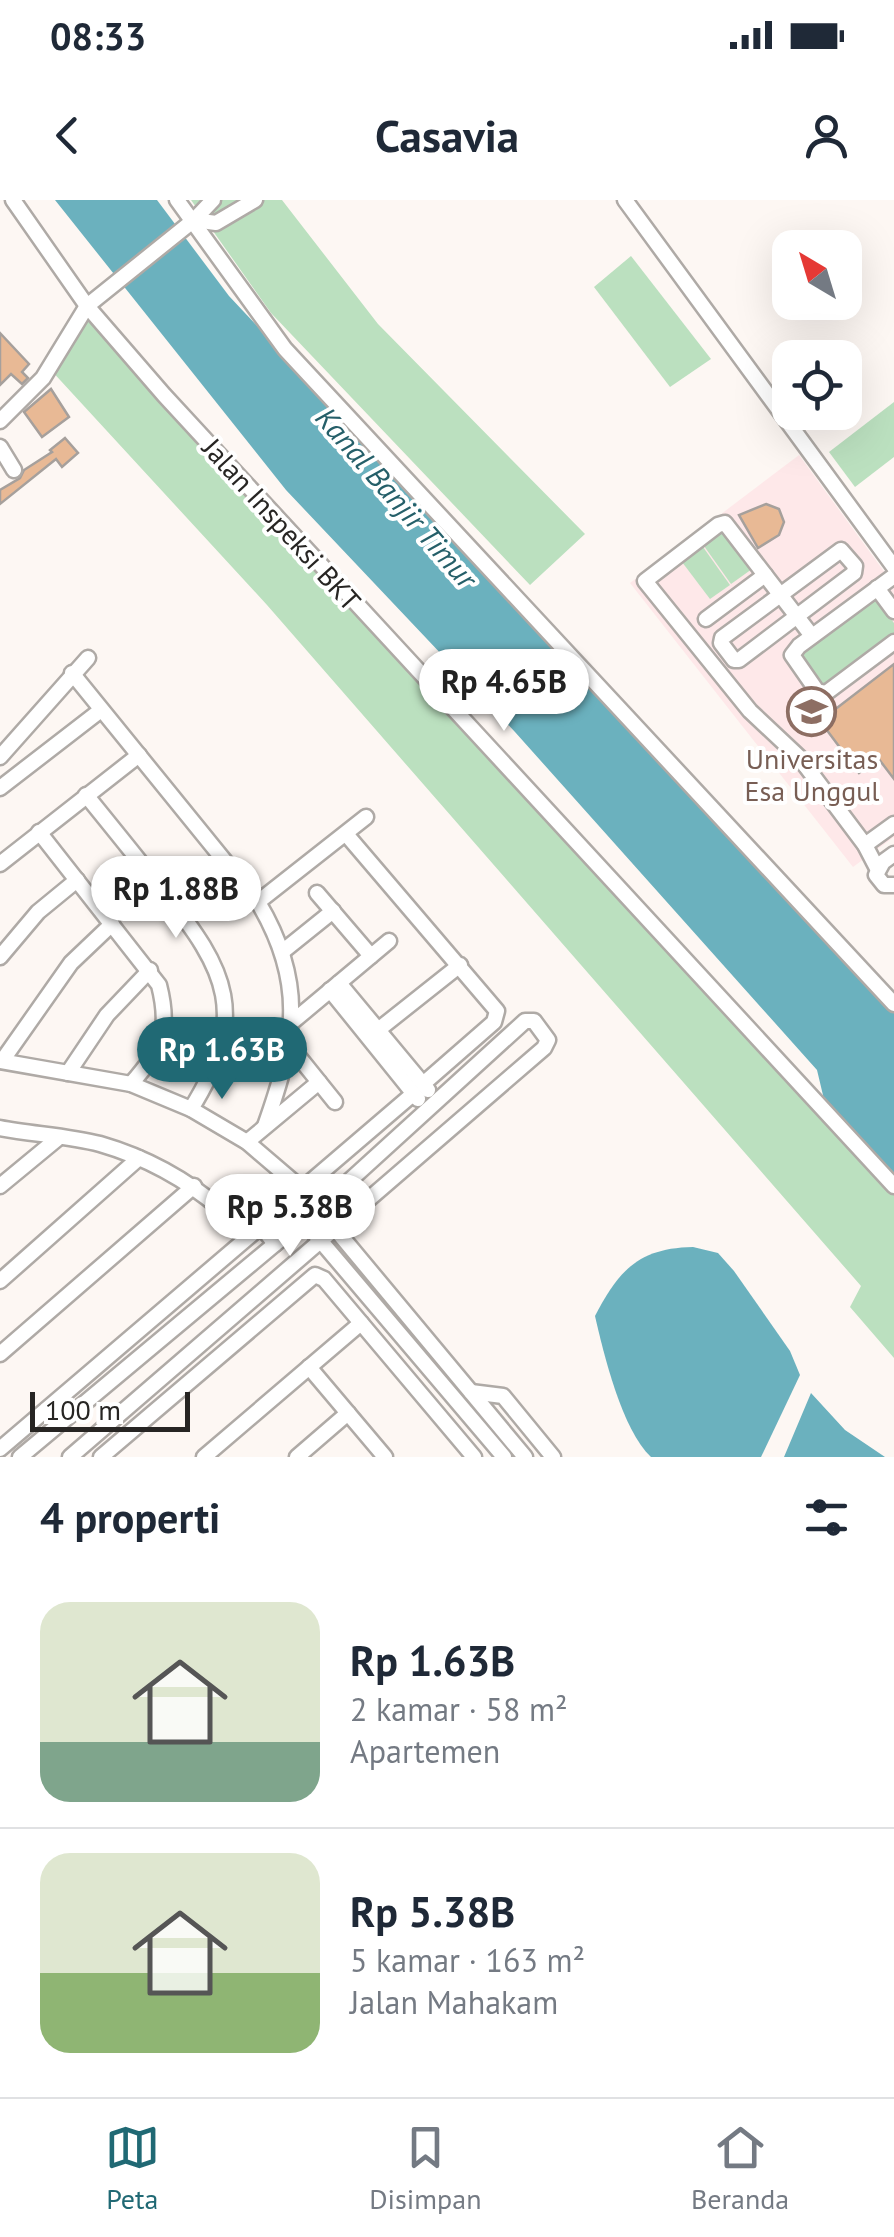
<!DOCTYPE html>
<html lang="id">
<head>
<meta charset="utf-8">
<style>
	body { margin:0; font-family:"PT Sans",sans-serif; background:#f6f6f7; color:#1f2937; height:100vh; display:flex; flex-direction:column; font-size:38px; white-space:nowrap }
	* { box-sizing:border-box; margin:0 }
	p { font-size:32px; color:#747a83 }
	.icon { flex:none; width:55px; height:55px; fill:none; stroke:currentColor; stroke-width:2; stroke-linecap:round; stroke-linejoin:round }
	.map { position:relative; height:1257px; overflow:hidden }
	.panel { display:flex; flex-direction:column; background:#fff; flex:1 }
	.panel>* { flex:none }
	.needle { width:65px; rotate:322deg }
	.fabs { position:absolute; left:772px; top:30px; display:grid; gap:20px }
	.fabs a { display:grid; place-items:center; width:90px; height:90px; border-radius:20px; background:#fff; box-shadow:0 10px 40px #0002; font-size:50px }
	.scale { position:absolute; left:30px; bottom:25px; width:160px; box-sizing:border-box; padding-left:10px; border:5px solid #272523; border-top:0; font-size:28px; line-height:35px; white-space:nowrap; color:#272523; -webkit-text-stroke:8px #fff; paint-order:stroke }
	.price { position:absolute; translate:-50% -85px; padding:0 22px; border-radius:35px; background:#fff; color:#222; font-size:32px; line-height:65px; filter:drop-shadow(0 2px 5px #0008) }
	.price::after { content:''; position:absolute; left:50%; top:60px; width:30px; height:22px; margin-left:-15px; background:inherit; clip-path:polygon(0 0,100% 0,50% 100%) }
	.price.on { background:#206974; color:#fff }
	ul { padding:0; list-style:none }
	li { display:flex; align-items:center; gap:30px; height:250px; padding:0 40px }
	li+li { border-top:2px solid #e0e1e3 }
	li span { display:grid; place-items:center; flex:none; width:280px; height:200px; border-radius:30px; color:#555 }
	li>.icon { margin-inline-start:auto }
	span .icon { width:120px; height:120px; fill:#fffc; stroke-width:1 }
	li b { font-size:42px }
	h2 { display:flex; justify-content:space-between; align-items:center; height:120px; padding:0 40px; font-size:42px }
	.status { display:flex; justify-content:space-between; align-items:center; height:70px; padding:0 50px; background:#fff; direction:ltr }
	.status svg { height:28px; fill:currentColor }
	header { display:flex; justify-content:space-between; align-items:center; height:130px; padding:0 40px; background:#fff; font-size:45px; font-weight:600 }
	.tabs { display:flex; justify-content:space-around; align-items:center; height:140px; border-top:2px solid #e0e1e3; background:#fff; font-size:28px; color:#747a83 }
	.tabs a { display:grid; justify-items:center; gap:5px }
	.tabs .on { color:#206974 }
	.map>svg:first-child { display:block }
	.education { fill:#fee8e9 }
	.green { fill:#bbe0bf }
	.water { fill:#6bb1be }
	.building { fill:#e8b995; stroke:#a6a09c; stroke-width:2.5 }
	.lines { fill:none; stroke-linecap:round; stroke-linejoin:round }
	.minor-casing { stroke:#afaaa6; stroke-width:19 }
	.minor { stroke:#fff; stroke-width:14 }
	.labels { text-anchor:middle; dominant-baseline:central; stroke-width:8; stroke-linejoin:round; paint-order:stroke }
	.street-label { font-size:28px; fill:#272523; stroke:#fff }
	.education-label { font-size:28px; fill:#785e54; stroke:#fff }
	.water-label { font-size:30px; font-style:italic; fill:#255f69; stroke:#fff }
</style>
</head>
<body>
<div class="status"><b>08:33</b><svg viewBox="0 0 49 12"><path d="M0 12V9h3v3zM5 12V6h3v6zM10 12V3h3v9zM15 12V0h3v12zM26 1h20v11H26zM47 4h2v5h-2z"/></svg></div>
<header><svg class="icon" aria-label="back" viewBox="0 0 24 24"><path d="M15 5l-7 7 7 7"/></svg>Casavia<svg class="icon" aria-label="person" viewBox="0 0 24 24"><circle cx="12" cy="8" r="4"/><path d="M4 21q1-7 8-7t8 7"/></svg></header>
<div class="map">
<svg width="894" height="1257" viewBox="0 0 894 1257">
	<rect width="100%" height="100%" fill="#fdf7f3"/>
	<path class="education" d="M 799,255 L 894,385 L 894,637 L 853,667 L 630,383 Z"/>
	<g class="green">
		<path d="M 191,0 L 282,0 L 378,124 L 585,334 L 530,385 L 271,113 Z"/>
		<path d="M 631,56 L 711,159 L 670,187 L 594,87 Z"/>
		<path d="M 87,106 L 894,986 L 894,1158 L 850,1107 L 861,1086 L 267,405 L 49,168 Z"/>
		<path d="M 894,202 L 894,257 L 855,287 L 829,252 Z"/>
		<path d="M 724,331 L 752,369 L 731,384 L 704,346 Z"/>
		<path d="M 703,347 L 730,385 L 710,399 L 682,362 Z"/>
		<path d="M 875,399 L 894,423 L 894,434 L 823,485 L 801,454 Z"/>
	</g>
	<g class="water">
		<path d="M 55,0 L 157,0 L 229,96 L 742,641 L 894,811 L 894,987 L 827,912 L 817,870 L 515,532 L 286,290 Z"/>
		<path d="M 693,1047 L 718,1053 L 734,1071 L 790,1151 L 800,1175 L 761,1257 L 651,1257 C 622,1230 604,1155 595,1116 C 619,1070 639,1048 693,1047 Z"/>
		<path d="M 811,1193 L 845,1230 L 885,1257 L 784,1257 Z"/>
	</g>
	<g class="building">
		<path d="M 0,133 L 29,164 L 22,172 L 28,178 L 22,184 L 11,174 L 0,185 Z"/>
		<path d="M 51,189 L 69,217 L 42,237 L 24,212 Z"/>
		<path d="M 65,238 L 78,253 L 62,267 L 56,259 L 0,304 L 0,290 L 20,278 L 24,270 L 52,252 L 50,250 Z"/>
		<path d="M 766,304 L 779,309 L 784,322 L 779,335 L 758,348 L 739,315 Z"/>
		<path d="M 894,464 L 894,579 L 878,558 L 859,573 L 820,521 Z"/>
	</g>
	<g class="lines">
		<defs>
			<g id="minor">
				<path d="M 13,0 L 87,106 L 164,195 L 894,986"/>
				<path d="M 177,0 L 285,149 L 894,804"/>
				<path d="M 625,0 L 894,367"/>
				<path d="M 194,20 L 216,23 L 255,0"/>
				<path d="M 0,221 L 43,178 L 87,106 L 194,20 L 213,0"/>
				<path d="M 0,247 L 14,270"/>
				<path d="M 841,350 L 855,366 L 854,373 L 739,460 L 734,460 L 721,443 L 722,438 Z"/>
				<path d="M 894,376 L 799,446 L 792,455 L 817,491 L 826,493 L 894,442"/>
				<path d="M 877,388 L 894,411"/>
				<path d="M 706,419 L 765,375"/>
				<path d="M 812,436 L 725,323 L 718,325 L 645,381 L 750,511 L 799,557 L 865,645 L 878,670"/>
				<path d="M 72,473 L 258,702 C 307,784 295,841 265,926"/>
				<path d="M 0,557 L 88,458"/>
				<path d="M 0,588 L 101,510"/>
				<path d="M 86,595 C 112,627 138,659 163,691 C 228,771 249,816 191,909"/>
				<path d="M 39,632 L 159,785 C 171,832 161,849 131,884"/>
				<path d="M 346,634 L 497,811 L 494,822 L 423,884"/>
				<path d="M 865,645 L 894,624"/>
				<path d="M 894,654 L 883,662 L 876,675 L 884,685 L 894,685"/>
				<path d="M 0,664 L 139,555"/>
				<path d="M 317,693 L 371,756"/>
				<path d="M 258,702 L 366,617"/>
				<path d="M 282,752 L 333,711"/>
				<path d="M 0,757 L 38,712 L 77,680"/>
				<path d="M 339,783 L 428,890"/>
				<path d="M 330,790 L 418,899"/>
				<path d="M 291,823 L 389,741"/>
				<path d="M 378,830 L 460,765"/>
				<path d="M 290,846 L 335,902"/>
				<path d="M 0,861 L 131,884 L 191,909 L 247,942 L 302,989 L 413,894"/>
				<path d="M 2,861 L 71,763 L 112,724"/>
				<path d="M 68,873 L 107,815 L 150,770"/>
				<path d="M 0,928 C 31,934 70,936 100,944 C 145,957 187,980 222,1010"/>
				<path d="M 247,942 L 319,882"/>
				<path d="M 0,986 L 57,939"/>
				<path d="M 302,989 L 525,1257"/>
				<path d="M 303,1020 L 504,1257"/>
				<path d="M 0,1081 L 139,958"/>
				<path d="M 0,1154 L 194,986"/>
				<path d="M 309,1167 L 385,1257"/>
				<path d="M 471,1192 L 503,1196 L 553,1257"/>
				<path d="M 0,1249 L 259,1028 L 264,1030 L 275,1044"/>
				<path d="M 20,1257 L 336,993 L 525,821 L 534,821 L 548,840 L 544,848 L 70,1257"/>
				<path d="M 101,1257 L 315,1075 L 324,1079 L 474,1257"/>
				<path d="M 204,1257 L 361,1123"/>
				<path d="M 297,1257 L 348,1213"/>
			</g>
		</defs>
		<use href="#minor" class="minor-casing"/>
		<use href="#minor" class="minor"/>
	</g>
	<defs>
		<symbol id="university-ring" viewBox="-11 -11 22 22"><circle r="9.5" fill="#fff" stroke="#8d6e63" stroke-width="1.5"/><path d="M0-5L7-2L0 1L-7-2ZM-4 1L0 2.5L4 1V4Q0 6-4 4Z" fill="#8d6e63"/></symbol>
	</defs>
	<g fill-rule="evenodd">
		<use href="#university-ring" x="784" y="484" width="55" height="55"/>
	</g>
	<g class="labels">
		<g class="street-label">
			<text transform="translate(282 324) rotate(48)">Jalan Inspeksi BKT</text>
		</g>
		<g class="education-label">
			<text x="812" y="558">Universitas<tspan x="812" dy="32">Esa Unggul</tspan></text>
		</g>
		<g class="water-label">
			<text transform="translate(397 297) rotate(49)">Kanal Banjir Timur</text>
		</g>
	</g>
</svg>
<div class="fabs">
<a><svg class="needle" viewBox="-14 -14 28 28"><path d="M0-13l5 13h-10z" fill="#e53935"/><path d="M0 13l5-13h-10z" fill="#747a83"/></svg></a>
<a><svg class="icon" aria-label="locate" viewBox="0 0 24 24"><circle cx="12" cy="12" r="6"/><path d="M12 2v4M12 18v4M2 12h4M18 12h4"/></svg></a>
</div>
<div class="scale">100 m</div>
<b class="price" style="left:504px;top:534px">Rp 4.65B</b>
<b class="price" style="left:176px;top:741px">Rp 1.88B</b>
<b class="price on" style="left:222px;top:902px">Rp 1.63B</b>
<b class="price" style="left:290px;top:1059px">Rp 5.38B</b>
</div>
<section class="panel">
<h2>4 properti<svg class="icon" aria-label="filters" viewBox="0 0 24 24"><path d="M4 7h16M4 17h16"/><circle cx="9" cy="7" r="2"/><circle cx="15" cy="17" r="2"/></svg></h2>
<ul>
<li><span style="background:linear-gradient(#dfe7d0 70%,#7fa58c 0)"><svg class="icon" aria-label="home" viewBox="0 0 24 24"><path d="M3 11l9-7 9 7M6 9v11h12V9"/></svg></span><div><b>Rp 1.63B</b><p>2 kamar · 58 m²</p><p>Apartemen</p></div></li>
<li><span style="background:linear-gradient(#dfe7d0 60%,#8fb573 0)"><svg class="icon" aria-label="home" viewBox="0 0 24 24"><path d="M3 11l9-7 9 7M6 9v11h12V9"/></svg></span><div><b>Rp 5.38B</b><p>5 kamar · 163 m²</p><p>Jalan Mahakam</p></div></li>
</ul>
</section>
<nav class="tabs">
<a class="on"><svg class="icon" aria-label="map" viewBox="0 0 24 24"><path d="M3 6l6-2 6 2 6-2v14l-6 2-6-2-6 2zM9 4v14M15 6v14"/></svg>Peta</a>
<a><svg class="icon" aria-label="saved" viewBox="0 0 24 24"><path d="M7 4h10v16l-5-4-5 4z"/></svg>Disimpan</a>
<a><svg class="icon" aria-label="home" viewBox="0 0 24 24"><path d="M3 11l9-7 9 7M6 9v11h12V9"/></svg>Beranda</a>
</nav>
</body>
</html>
